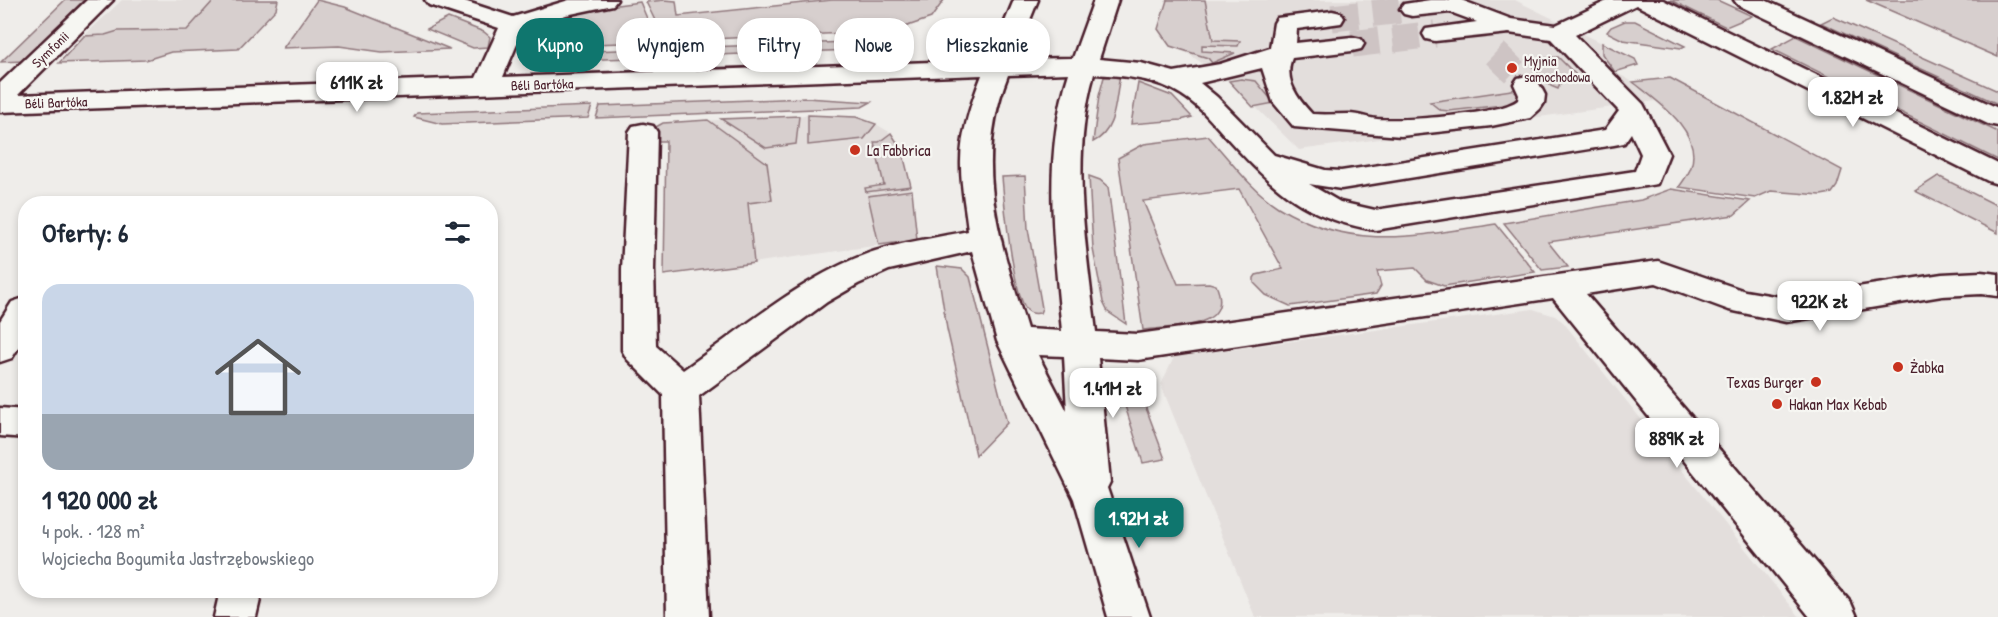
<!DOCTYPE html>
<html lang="pl">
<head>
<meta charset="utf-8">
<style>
	body { margin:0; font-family:"Patrick Hand",sans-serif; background:#f6f6f7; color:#1f2937; height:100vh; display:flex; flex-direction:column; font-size:22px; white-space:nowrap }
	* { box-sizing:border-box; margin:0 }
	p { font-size:20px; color:#747a83 }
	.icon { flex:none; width:33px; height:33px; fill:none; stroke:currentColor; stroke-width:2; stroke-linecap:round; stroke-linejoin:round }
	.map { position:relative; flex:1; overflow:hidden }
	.sheet { position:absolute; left:18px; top:196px; width:480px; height:402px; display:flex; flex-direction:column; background:#fff; border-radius:24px; box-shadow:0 3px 9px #0003 }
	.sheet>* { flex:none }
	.guide { position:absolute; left:516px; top:18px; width:570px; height:54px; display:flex; gap:12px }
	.price { position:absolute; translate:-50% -51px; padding:0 14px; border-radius:12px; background:#fff; color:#222; font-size:20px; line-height:39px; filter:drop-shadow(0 2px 3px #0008) }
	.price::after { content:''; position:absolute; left:50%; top:36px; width:18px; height:14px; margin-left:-9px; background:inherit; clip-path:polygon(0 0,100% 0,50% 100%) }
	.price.active { background:#0f766e; color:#fff }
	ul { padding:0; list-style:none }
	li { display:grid; align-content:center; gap:12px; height:318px; padding:0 24px }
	li span { display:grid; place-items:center; height:186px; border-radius:18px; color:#555 }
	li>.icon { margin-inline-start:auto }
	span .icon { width:108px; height:108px; fill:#fffc; stroke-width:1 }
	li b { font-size:26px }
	h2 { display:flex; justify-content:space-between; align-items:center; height:72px; padding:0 24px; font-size:26px }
	.chip { padding:0 21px; border-radius:24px; background:#fff; box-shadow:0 3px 9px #0003; font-size:21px; line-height:54px }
	.chip.active { background:#0f766e; color:#fff }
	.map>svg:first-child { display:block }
	.built { fill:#e3dedc }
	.green { fill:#d7cfce; stroke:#90777c; stroke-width:1.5 }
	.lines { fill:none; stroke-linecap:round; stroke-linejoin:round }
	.minor-tunnel { stroke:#cec4c4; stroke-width:27; stroke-dasharray:27 14; stroke-linecap:butt }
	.minor-casing { stroke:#4a1f2b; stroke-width:5 }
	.major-casing { stroke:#4a1f2b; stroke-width:5 }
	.minor { fill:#f6f6f2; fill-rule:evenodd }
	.major { fill:#f6f6f2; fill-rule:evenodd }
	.poi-dot { fill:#c8321e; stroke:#f6f6f2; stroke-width:2 }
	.labels { text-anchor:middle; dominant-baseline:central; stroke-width:4.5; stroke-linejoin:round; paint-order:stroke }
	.far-street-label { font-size:14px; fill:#4a1f2b; stroke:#f6f6f2 }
	.far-poi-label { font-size:14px; fill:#4a1f2b; stroke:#f6f6f2; text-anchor:start }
	.poi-label { font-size:16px; fill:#4a1f2b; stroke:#f6f6f2; text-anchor:start }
</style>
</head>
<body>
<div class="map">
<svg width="1998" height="617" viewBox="0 0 1998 617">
	<rect width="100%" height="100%" fill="#efedea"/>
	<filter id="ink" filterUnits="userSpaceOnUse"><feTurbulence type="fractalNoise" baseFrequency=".0167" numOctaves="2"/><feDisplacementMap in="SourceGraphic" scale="12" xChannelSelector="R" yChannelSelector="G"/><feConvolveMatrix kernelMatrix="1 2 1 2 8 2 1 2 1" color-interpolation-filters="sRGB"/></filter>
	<g filter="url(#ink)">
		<g class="built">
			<path d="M 122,0 L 214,0 L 187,30 L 118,31 L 105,35 L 84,36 Z"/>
			<path d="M 1167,0 L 1515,0 L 1602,43 L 1600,46 L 1608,65 L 1615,72 L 1633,82 L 1656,101 L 1299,150 L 1229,81 L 1187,53 L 1170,46 L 1158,29 Z"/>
			<path d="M 808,115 L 856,117 L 876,124 L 891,133 L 902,150 L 911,186 L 917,240 L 664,275 L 666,141 L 653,141 L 663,123 Z"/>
			<path d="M 1533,309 L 1555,316 L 1563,322 L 1800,617 L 1255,617 L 1161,385 L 1174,357 Z"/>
		</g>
		<g class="green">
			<path d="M 65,0 L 84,0 L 23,61 L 1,62 Z"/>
			<path d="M 214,0 L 278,0 L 276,9 L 238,49 L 171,52 L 146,60 L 59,63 L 84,36 L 105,35 L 118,31 L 187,30 Z"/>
			<path d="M 317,0 L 345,7 L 450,49 L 382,52 L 339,46 L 283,48 Z"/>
			<path d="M 664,0 L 676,1 L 678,16 L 832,0 L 944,0 L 931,18 L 893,31 L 665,41 L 646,2 Z"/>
			<path d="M 1167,0 L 1205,0 L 1213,40 L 1240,41 L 1238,46 L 1202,45 L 1202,51 L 1235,53 L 1212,63 L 1208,58 L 1170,46 L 1158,29 Z"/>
			<path d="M 1670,0 L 1717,0 L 1752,16 L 1726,27 Z"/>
			<path d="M 1866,0 L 1998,0 L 1998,57 Z"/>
			<path d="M 640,2 L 657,42 L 522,46 L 525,31 C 541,14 616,5 640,2 Z"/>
			<path d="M 1833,17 L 1998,91 L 1998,104 L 1821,23 Z"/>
			<path d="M 448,18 L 484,32 L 490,37 L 488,47 L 473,48 L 427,29 Z"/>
			<path d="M 1625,21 L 1635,21 L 1685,46 L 1681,48 L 1623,40 L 1607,32 L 1611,27 Z"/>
			<path d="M 1796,36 L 1998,132 L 1998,160 L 1772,49 Z"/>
			<path d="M 878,41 L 883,49 L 578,60 L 590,51 Z"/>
			<path d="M 1602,43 L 1635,59 L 1638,65 L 1615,72 L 1602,54 Z"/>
			<path d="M 1558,57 L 1577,76 L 1562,78 L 1558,89 L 1551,86 L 1526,60 Z"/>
			<path d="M 1120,76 C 1115,99 1117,131 1093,142 L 1099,96 L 1104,77 Z"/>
			<path d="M 1670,78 L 1842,170 L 1837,186 L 1832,193 L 1821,195 L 1771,191 L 1755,198 L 1679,187 C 1683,181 1689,174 1691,167 C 1703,131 1657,101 1633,82 Z"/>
			<path d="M 1241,79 L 1256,81 L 1274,103 L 1253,107 L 1229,81 Z"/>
			<path d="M 1138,83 L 1172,96 L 1192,117 L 1181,120 L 1131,124 Z"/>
			<path d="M 1518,89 L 1521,94 L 1512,104 L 1449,111 L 1440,110 L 1430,102 Z"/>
			<path d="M 806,98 L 871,102 L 862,107 L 596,118 L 600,106 Z"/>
			<path d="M 592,106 L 588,118 L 442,124 L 414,117 L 417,113 Z"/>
			<path d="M 808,115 L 856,117 L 876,124 L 864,139 L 808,145 Z"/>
			<path d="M 799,116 L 796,144 L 766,148 L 721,119 Z"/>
			<path d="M 708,120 L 767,163 L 772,200 L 748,203 L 754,263 L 664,275 L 666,141 L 653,141 L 654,128 L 663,123 Z"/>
			<path d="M 891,133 L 902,150 L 911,186 L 866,192 L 865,188 L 884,185 L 874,142 L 879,142 Z"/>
			<path d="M 1208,136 C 1229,159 1251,190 1278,207 C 1351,252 1418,236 1496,224 L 1535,272 L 1444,286 L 1427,280 L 1415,268 L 1377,271 L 1381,286 L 1376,294 L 1290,306 L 1266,295 L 1254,283 L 1254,278 L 1256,275 L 1283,269 L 1239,189 L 1143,201 L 1178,284 L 1209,283 L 1216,285 C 1236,330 1172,326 1143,330 L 1118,158 L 1144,144 Z"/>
			<path d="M 1025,176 L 1028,229 L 1042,308 L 1040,313 C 1035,314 1031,314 1027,310 C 1013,295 1004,201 1002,177 Z"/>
			<path d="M 1089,176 L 1100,180 L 1108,187 L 1126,324 L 1108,312 L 1103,302 L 1093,249 Z"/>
			<path d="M 1938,176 L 1998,206 L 1998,233 L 1915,191 Z"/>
			<path d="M 1671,189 L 1750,201 L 1734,215 L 1548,242 L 1568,267 L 1542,270 L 1504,223 L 1641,200 Z"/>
			<path d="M 912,190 L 917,240 L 879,245 L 868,196 Z"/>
			<path d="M 937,266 L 962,269 L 970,277 L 1007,423 L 976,455 L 947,329 Z"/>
			<path d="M 1133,373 L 1165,459 L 1143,463 L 1120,390 Z"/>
		</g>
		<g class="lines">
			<g class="minor-tunnel">
				<path d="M 1332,18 L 1412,9"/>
				<path d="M 1352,44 L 1435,34"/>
				<path d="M 1495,53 L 1527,84"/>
			</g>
			<defs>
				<g id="minor">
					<path d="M 87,0 L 113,0 L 18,95 L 476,78 L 499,28 L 429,5 L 425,0 L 461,0 L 513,17 L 569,0 L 617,0 L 613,5 L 566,15 L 523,30 L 503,77 L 989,60 L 1014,0 L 1038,0 L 1014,59 L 1073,58 L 1094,0 L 1118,0 L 1099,59 L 1141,63 L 1174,72 L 1220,64 L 1270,48 L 1274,23 L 1277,18 L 1332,11 L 1341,13 L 1344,18 L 1341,23 L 1297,29 L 1296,43 L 1352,37 L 1361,39 L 1364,44 L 1361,49 L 1352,51 L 1292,58 C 1283,80 1298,99 1312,114 C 1325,115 1337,114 1349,114 C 1359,114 1367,118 1377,119 C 1403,121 1500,115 1518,100 L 1519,95 L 1514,84 L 1518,78 L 1527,76 L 1536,78 L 1545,95 L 1544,103 L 1540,109 L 1530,118 L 1491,126 L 1401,136 L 1294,127 L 1273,102 L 1262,68 L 1200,83 L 1217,97 L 1274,155 L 1325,170 L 1341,171 L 1605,130 L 1619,111 L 1551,39 L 1509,33 L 1435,41 L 1426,39 L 1423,34 L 1426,29 L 1477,22 L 1450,12 L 1412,16 L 1404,14 L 1400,9 L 1404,4 L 1430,0 L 1461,0 L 1511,19 L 1556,25 L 1609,0 L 1640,0 L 1636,5 L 1575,35 L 1643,104 L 1669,154 L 1657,184 L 1375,230 C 1304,218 1275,190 1228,139 C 1214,124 1200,106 1182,95 C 1156,78 1124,76 1094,74 C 1070,158 1086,248 1096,332 L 1138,334 L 1658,261 L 1745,291 L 1786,298 L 1942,274 L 1981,272 L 1998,274 L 1998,296 L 1981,294 L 1942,296 L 1786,322 L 1729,310 L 1656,283 L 1586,294 L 1851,603 L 1857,617 L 1810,617 L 1553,298 L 1138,360 L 1098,358 L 1110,482 L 1107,488 L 1150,617 L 1108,617 L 1074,499 L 997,341 L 972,251 L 889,270 L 858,284 L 827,302 L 699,396 L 709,617 L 667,617 L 663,395 L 627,359 L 622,350 L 622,270 L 629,132 L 633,126 L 643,124 L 653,126 L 657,132 L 654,270 L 656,346 L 683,370 C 741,330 802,277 869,253 C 900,242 936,238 968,231 C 966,210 961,188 961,166 C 960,136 971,103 982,75 L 0,112 L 0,83 ZM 1069,73 C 1042,156 1054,246 1062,331 L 1027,329 C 1000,240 972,166 1008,75 ZM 1631,133 L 1641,154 L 1635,171 L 1375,210 L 1340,202 L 1309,184 L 1341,189 L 1614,145 L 1624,143 ZM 1038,355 L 1064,356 L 1067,411 Z"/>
					<path d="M 24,298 L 26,335 L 12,358 L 0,362 L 0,321 L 12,302 Z"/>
					<path d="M 0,408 L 26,410 L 26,438 L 0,436 Z"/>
					<path d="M 220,591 L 262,591 L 256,617 L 214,617 Z"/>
				</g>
				<g id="major">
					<path d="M 1632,0 L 1663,0 L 1998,164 L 1998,184 L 1988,181 L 1636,5 Z"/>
					<path d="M 1734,0 L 1765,0 L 1998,108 L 1998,126 L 1988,124 L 1738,5 Z"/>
				</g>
			</defs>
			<use href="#minor" class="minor-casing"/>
			<use href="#major" class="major-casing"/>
			<use href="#minor" class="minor"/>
			<use href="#major" class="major"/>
		</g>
	</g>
	<g class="poi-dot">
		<circle cx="1512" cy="68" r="6"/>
		<circle cx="855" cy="150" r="6"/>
		<circle cx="1898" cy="367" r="6"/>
		<circle cx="1816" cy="382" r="6"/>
		<circle cx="1777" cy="404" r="6"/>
	</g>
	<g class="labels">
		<g class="far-street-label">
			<text transform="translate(50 49) rotate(-44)">Symfonii</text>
			<text transform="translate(542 84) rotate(-2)">Béli Bartóka</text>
			<text transform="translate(56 102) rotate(-2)">Béli Bartóka</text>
		</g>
		<g class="far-poi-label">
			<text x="1524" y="60">Myjnia<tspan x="1524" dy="16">samochodowa</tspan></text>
		</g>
		<g class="poi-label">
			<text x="867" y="150">La Fabbrica</text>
			<text x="1910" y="367">Żabka</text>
			<text x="1804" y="382" text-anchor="end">Texas Burger</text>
			<text x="1789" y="404">Hakan Max Kebab</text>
		</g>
	</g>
</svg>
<b class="price" style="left:357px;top:113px">611K zł</b>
<b class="price" style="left:1853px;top:128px">1.82M zł</b>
<b class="price" style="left:1820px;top:332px">922K zł</b>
<b class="price" style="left:1113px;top:419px">1.41M zł</b>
<b class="price" style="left:1677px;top:469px">889K zł</b>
<b class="price active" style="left:1139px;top:549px">1.92M zł</b>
<div class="guide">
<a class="chip active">Kupno</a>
<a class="chip">Wynajem</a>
<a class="chip">Filtry</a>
<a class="chip">Nowe</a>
<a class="chip">Mieszkanie</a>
</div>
<section class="sheet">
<h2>Oferty: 6<svg class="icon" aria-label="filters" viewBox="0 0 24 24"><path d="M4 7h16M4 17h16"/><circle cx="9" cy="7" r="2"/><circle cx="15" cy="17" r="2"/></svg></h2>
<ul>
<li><span style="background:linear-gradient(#c9d6e8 70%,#9aa5b1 0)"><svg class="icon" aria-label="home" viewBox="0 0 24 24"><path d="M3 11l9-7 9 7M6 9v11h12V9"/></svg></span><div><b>1 920 000 zł</b><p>4 pok. · 128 m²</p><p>Wojciecha Bogumiła Jastrzębowskiego</p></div></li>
</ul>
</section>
</div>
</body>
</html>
